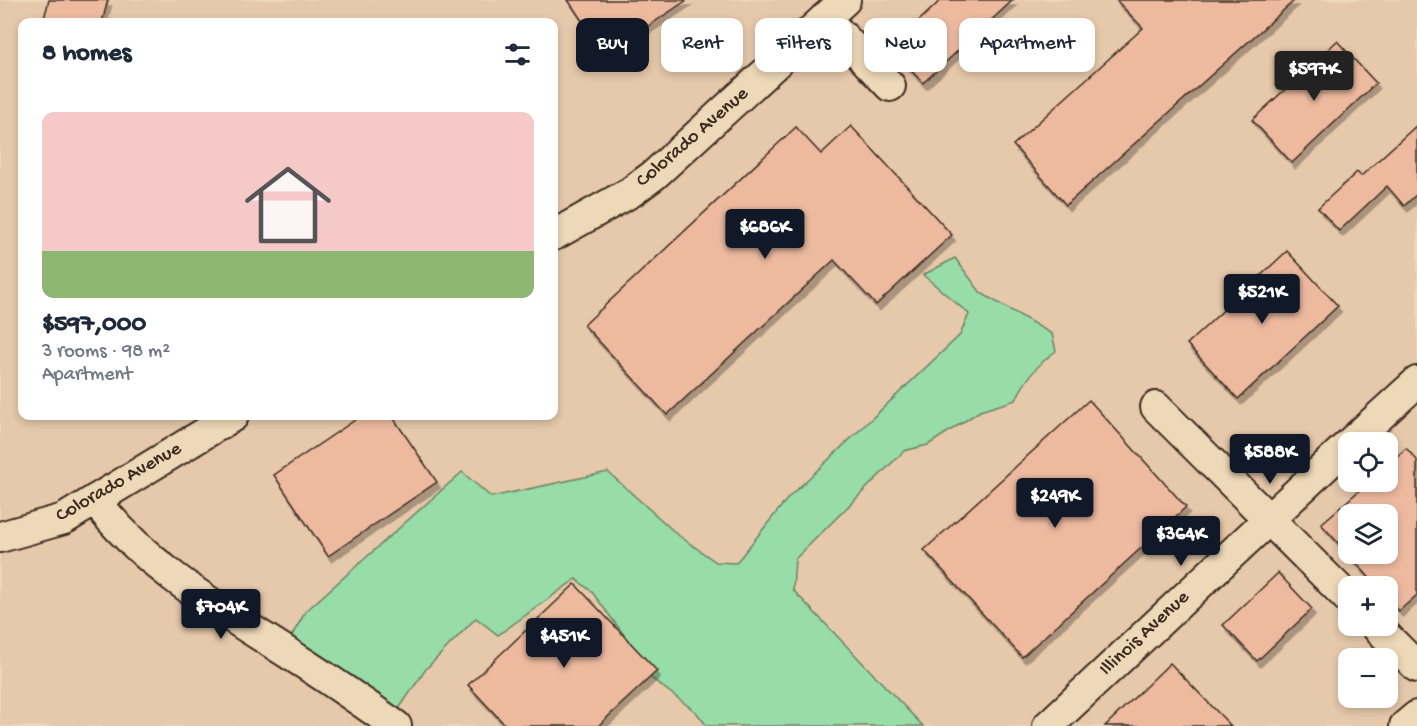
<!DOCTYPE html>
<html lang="en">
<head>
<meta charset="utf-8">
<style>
	body { margin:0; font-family:"Gochi Hand",sans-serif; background:#f6f6f7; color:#1f2937; height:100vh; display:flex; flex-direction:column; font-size:22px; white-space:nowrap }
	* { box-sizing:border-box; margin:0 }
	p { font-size:20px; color:#747a83 }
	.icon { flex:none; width:33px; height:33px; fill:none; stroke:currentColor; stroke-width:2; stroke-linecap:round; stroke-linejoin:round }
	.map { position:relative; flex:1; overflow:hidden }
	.panel { position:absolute; left:18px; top:18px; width:540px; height:402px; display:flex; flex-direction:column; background:#fff; border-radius:12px; box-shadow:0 3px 9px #0003 }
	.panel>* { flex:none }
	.top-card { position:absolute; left:576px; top:18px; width:570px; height:54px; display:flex; gap:12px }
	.tools { position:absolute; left:1338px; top:432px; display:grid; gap:12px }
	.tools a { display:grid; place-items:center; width:60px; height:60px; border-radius:12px; background:#fff; box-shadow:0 3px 9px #0003; font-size:30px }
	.price { position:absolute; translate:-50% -51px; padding:0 14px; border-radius:6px; background:#111827; color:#fff; font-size:20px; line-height:39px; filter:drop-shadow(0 2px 3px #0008) }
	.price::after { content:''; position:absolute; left:50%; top:36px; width:18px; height:14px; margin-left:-9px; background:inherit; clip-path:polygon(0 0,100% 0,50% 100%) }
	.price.active { background:#222; color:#fff }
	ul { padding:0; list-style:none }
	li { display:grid; align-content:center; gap:12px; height:318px; padding:0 24px }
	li+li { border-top:2px solid #e0e1e3 }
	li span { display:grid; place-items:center; height:186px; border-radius:12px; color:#555 }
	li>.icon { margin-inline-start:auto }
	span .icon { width:108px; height:108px; fill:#fffc; stroke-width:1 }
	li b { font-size:26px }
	h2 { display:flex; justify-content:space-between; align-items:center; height:72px; padding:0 24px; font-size:26px }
	.pill { padding:0 21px; border-radius:12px; background:#fff; box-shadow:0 3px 9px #0003; font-size:21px; line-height:54px }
	.pill.active { background:#111827; color:#fff }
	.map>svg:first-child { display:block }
	.built { fill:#e6c8aa; fill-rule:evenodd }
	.green { fill:#97dca9; stroke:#698364; stroke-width:1.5 }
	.building { fill:#edba9f; stroke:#3b2a1e; stroke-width:1.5; fill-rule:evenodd; filter:url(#shadow) }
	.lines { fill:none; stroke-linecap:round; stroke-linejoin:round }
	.minor-casing { stroke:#3b2a1e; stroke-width:34 }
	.minor { stroke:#edd8b7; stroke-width:30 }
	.labels { text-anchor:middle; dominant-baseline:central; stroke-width:5; stroke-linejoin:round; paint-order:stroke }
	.street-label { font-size:20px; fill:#3b2a1e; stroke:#edd8b7 }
</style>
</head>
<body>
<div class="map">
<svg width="1417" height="726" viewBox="0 0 1417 726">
	<defs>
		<filter id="shadow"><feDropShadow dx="3.5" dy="6" stdDeviation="0" flood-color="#0004"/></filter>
	</defs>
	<rect width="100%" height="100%" fill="#edd8b7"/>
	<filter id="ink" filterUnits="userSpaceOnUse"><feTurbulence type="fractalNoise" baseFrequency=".0167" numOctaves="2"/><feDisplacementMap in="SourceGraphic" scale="12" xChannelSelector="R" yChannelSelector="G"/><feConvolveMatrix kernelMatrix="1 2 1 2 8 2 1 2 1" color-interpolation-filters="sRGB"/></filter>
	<g filter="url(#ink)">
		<path class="built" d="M 0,0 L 1417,0 L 1417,726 L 923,726 L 793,590 L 795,559 L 904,451 L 928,445 L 980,411 L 1016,400 L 1021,388 L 1046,358 L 1056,351 L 1052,334 L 981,293 L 955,258 L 969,314 L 960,335 L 788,498 L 736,564 L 716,562 L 678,535 L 608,472 L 491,497 L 392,719 L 426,669 L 476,618 L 498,635 L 576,579 L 592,592 L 651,671 L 651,678 L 696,712 L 707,726 L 0,726 ZM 22,22 L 554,22 L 554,416 L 22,416 ZM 1348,442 L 1388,442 L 1388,482 L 1348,482 ZM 1348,514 L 1388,514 L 1388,554 L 1348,554 ZM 1348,586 L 1388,586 L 1388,626 L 1348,626 ZM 1348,658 L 1388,658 L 1388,698 L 1348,698 Z"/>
		<path class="green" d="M 955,258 L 981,293 L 1052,334 L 1056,351 C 1039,363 1024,381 1016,400 L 980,411 L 928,445 L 904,451 L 795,559 L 793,590 L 923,726 L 707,726 L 696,712 L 651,678 L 651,671 L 592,592 L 576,579 L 498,635 L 476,618 L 426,669 L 392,719 L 284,649 L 306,611 L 462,472 L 491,497 L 608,472 L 678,535 L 716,562 L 736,563 L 788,498 L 960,335 L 969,314 L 923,275 Z"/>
		<g class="building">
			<path d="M 49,0 L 108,0 L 102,22 L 43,22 Z"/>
			<path d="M 568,0 L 687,0 L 605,55 Z"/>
			<path d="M 941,0 L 1013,0 L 923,83 L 890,48 Z"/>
			<path d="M 1116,0 L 1295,0 L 1066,205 L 1013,145 L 1143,28 Z"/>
			<path d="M 1337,41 L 1376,83 L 1292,163 L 1252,120 Z"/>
			<path d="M 1417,125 L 1417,194 L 1404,206 L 1387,186 L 1339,231 L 1318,208 L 1357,172 L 1361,176 Z"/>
			<path d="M 851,126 L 952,235 L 876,305 L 834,260 L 667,415 L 584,325 L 796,127 L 821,154 Z"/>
			<path d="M 1287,251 L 1338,306 L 1238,399 L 1187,344 Z"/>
			<path d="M 1089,400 L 1186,507 L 1022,657 L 924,550 Z"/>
			<path d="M 361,416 L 392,416 L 437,482 L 328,556 L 274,475 Z"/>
			<path d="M 1406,448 L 1417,460 L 1417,595 L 1399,611 L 1388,598 L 1388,586 L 1377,586 L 1321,524 L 1369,482 L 1388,482 L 1388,465 ZM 1348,514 L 1388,514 L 1388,554 L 1348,554 Z"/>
			<path d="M 1278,573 L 1312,609 L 1257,661 L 1223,625 Z"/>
			<path d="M 575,584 L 657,671 L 598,726 L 506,726 L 468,685 Z"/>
			<path d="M 1170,663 L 1231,726 L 1105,726 Z"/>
		</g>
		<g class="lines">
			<defs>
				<g id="minor">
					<path d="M 825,18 L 890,86"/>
					<path d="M 554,235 L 631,192 L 654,175 L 845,0"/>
					<path d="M 1156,407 L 1348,598"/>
					<path d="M 1351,442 L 1417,382"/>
					<path d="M 95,500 C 146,568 223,611 294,657 C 329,679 362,702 396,726"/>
					<path d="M 0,537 L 64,519 L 233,416"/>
					<path d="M 1376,626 L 1417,667"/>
					<path d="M 1048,726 L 1348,445"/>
					<path d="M 1405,726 L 1417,716"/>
				</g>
			</defs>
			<use href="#minor" class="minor-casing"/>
			<use href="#minor" class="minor"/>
		</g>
	</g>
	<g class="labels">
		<g class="street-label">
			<text transform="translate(693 138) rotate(-41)">Colorado Avenue</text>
			<text transform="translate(119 483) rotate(-30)">Colorado Avenue</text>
			<text transform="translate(1145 634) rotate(-43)">Illinois Avenue</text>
		</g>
	</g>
</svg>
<div class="tools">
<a><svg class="icon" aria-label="locate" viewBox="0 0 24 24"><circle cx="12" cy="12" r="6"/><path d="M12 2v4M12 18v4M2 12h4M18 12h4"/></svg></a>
<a><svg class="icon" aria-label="layers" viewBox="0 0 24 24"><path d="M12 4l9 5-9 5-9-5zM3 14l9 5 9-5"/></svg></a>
<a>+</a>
<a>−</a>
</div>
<b class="price active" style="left:1314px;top:102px">$597K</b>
<b class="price" style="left:765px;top:260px">$686K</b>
<b class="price" style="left:1262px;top:325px">$521K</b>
<b class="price" style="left:1270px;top:485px">$588K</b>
<b class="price" style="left:1055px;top:529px">$249K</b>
<b class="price" style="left:1181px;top:567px">$364K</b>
<b class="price" style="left:221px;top:640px">$704K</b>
<b class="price" style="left:564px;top:669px">$451K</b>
<div class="top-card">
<a class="pill active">Buy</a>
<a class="pill">Rent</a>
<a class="pill">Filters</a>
<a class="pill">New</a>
<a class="pill">Apartment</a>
</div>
<section class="panel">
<h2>8 homes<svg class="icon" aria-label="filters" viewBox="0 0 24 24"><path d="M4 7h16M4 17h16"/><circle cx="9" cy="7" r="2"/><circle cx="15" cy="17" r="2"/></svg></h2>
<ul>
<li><span style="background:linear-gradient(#f6c9c9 75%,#8fb573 0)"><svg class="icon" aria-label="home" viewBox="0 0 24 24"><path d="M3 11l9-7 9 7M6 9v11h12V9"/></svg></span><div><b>$597,000</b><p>3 rooms · 98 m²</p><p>Apartment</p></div></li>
</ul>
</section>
</div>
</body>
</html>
